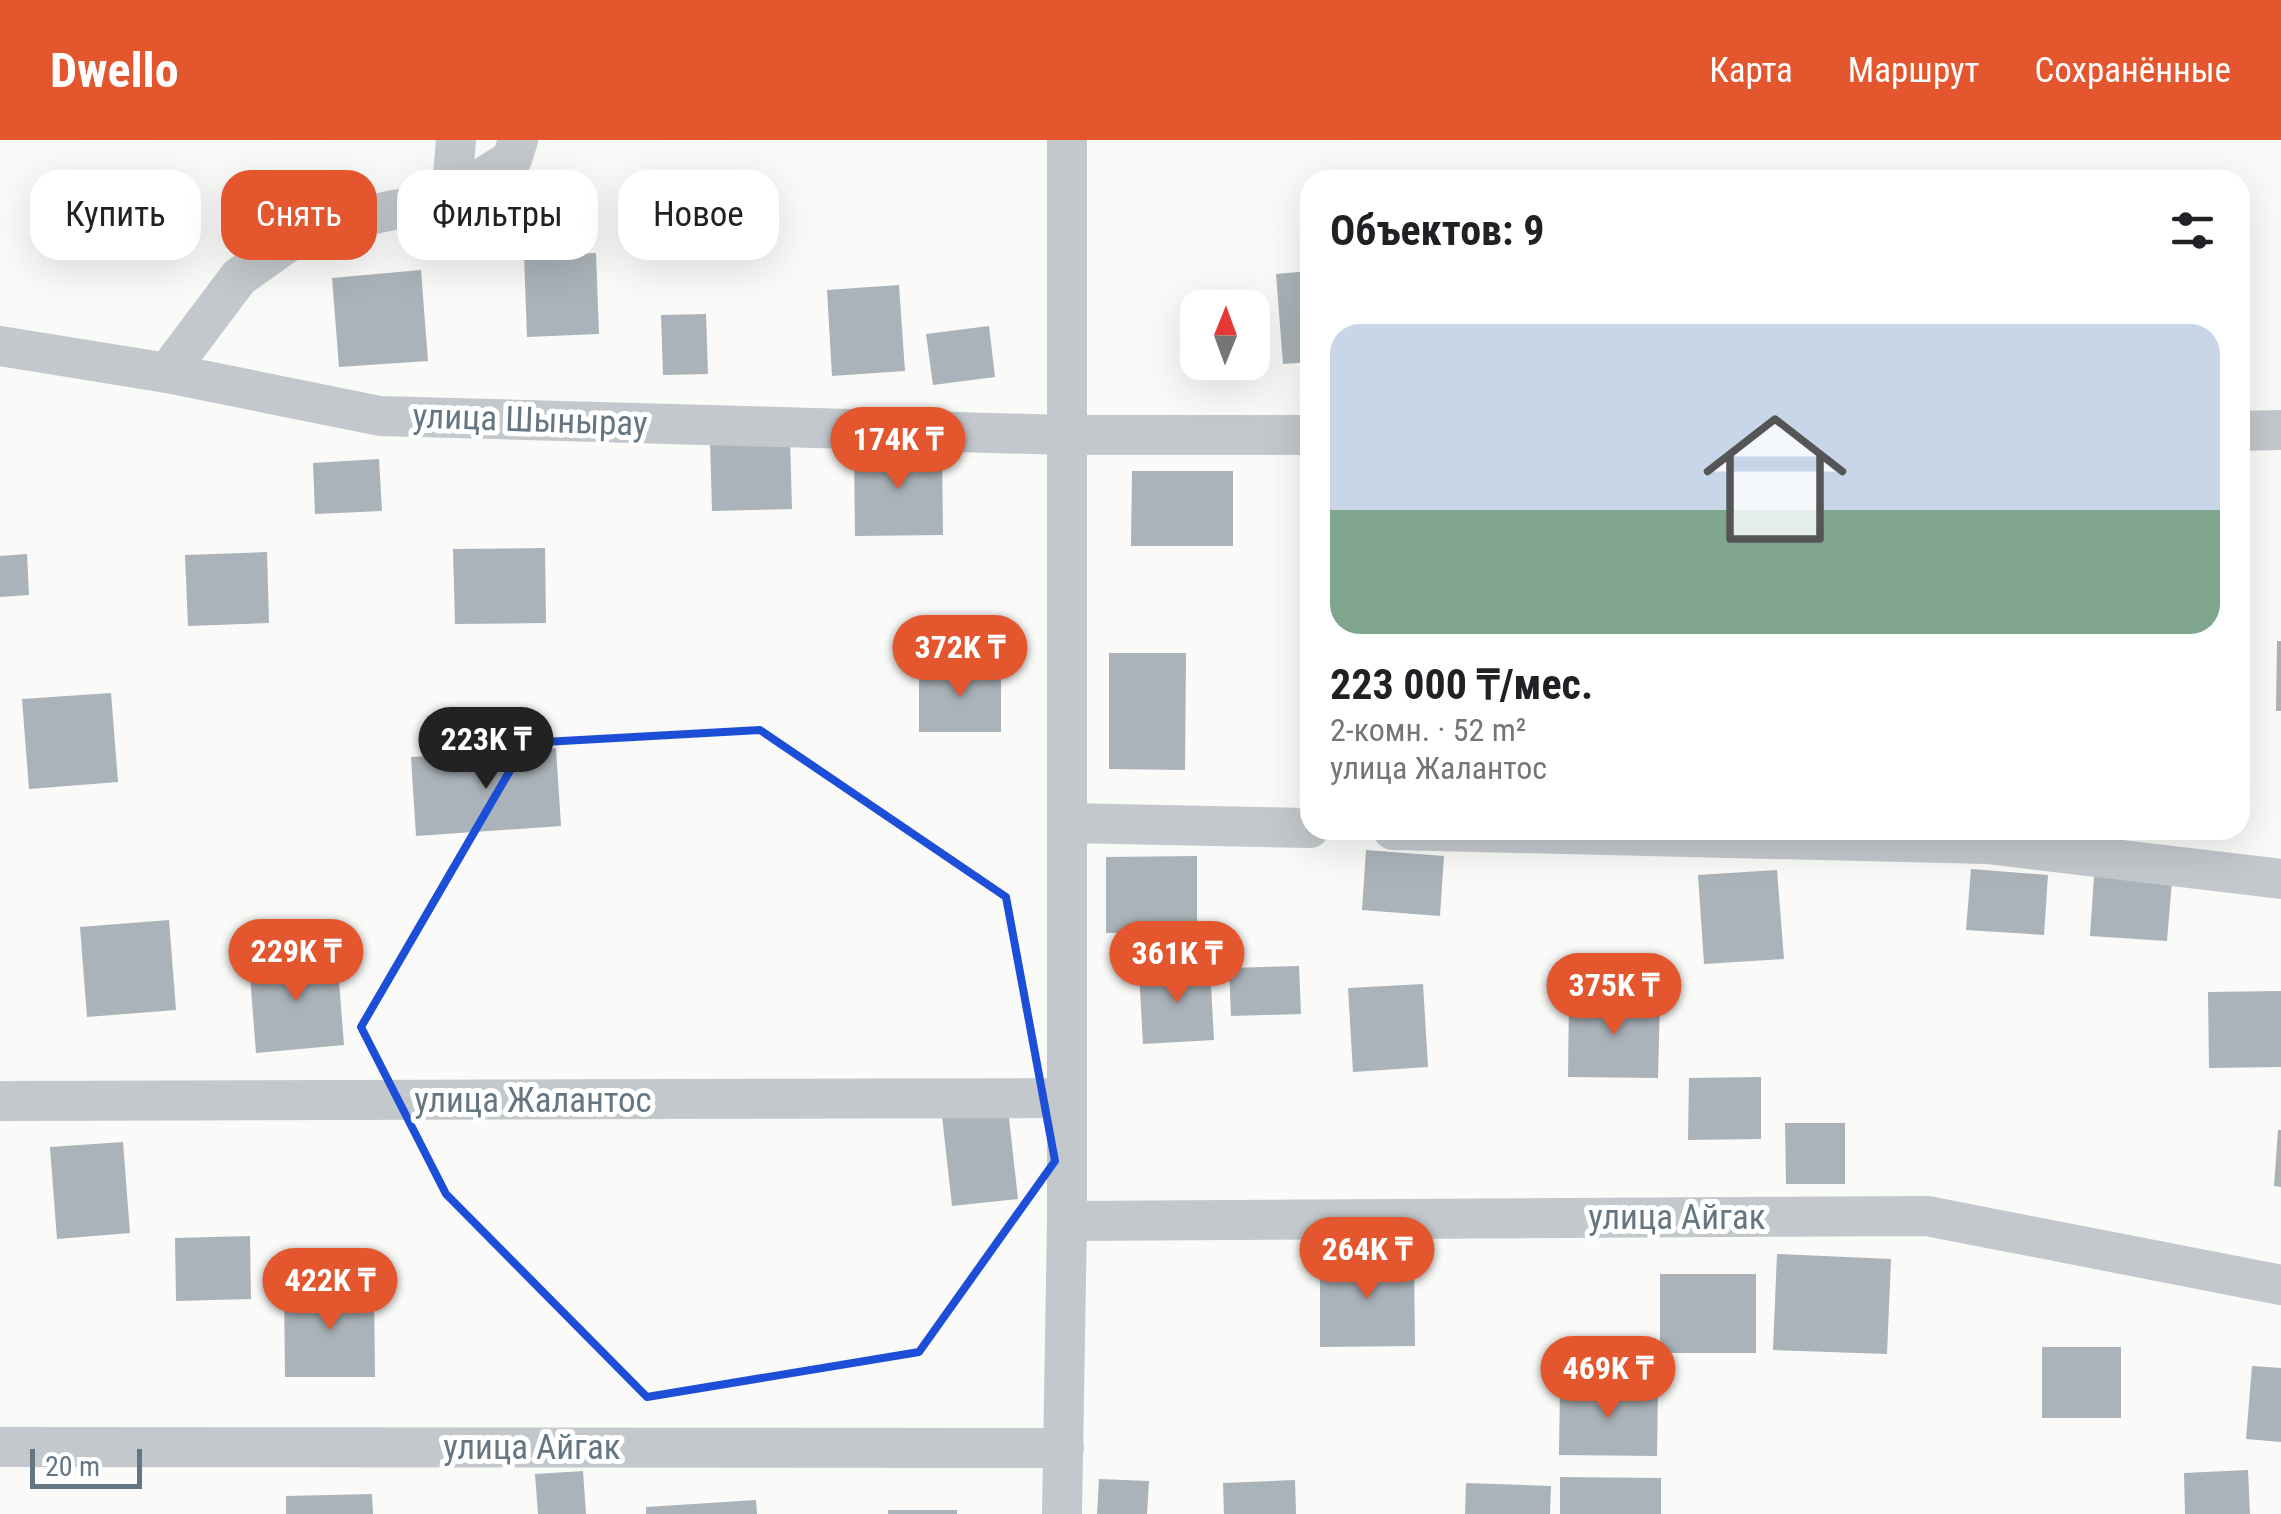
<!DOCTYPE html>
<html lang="ru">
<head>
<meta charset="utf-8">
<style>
	body { margin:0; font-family:"Roboto Condensed",sans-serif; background:#f6f6f6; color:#202124; height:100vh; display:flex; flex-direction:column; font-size:38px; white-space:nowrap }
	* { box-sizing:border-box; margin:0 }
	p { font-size:32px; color:#757577 }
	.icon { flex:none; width:55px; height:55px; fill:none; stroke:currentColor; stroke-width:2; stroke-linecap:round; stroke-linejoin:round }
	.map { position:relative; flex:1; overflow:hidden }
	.sheet { position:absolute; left:1300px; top:30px; width:950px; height:670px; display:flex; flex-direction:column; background:#fff; border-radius:30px; box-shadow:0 10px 40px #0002 }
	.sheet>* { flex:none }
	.banner { position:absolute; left:30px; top:30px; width:950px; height:90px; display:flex; gap:20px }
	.needle { width:65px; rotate:1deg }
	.controls { position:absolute; left:1180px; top:150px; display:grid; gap:20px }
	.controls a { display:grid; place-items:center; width:90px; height:90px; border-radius:20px; background:#fff; box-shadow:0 10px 40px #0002; font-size:50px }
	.scale { position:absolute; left:30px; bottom:25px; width:112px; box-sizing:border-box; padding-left:10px; border:5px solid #657683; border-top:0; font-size:28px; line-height:35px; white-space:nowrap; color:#657683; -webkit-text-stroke:8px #fff; paint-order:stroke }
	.price { position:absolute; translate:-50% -85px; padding:0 22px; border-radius:35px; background:#e4572e; color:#fff; font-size:32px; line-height:65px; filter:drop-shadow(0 2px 5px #0008) }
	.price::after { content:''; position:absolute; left:50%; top:60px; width:30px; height:22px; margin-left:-15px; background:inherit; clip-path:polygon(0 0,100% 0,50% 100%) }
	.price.on { background:#222; color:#fff }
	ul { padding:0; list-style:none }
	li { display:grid; align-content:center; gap:20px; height:530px; padding:0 30px }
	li+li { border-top:2px solid #e0e0e0 }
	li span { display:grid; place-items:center; height:310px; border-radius:30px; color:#555 }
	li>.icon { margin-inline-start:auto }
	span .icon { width:180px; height:180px; fill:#fffc; stroke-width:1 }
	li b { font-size:42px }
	h2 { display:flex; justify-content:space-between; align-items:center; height:120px; padding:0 30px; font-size:42px }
	.pill { padding:0 35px; border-radius:30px; background:#fff; box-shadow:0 10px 40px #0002; font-size:35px; line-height:90px }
	.pill.on { background:#e4572e; color:#fff }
	header { display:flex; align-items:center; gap:60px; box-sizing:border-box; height:140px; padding:0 50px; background:#e4572e; color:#fff }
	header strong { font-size:48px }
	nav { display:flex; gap:55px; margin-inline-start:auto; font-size:35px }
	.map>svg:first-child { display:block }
	.building { fill:#aab3b9 }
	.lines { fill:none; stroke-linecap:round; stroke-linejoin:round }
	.minor { stroke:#c3c8cc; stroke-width:40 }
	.marked { fill:none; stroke:#1d4ed8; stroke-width:8; stroke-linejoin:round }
	.labels { text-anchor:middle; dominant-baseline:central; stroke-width:10; stroke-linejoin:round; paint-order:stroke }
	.street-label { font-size:35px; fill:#657683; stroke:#fff }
</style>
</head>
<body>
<header>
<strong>Dwello</strong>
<nav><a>Карта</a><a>Маршрут</a><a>Сохранённые</a></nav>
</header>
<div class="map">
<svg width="2281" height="1374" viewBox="0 0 2281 1374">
	<rect width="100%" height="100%" fill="#fafaf8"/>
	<g class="building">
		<path d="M 596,113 L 599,194 L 527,197 L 524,116 Z"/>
		<path d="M 421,130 L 428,221 L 339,227 L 332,138 Z"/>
		<path d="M 1310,131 L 1310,222 L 1283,224 L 1276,134 Z"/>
		<path d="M 899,145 L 905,231 L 832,236 L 827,150 Z"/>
		<path d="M 706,174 L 708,234 L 663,235 L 661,175 Z"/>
		<path d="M 989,186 L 995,237 L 933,245 L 926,194 Z"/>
		<path d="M 790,299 L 792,369 L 712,371 L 710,301 Z"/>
		<path d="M 942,309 L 943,395 L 855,396 L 854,310 Z"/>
		<path d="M 379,319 L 382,371 L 315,374 L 313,323 Z"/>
		<path d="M 1132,331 L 1233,331 L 1233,406 L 1131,406 Z"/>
		<path d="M 545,408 L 546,483 L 455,484 L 453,409 Z"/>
		<path d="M 267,412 L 269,483 L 188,486 L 185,415 Z"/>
		<path d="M 27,414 L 29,455 L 0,457 L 0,416 Z"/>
		<path d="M 2277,501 L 2281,501 L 2281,571 L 2276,571 Z"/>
		<path d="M 1109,513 L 1186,513 L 1185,630 L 1109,629 Z"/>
		<rect x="919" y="527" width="82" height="65"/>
		<path d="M 111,553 L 118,642 L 29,649 L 22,559 Z"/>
		<path d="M 556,608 L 561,686 L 416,696 L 411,617 Z"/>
		<path d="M 1366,710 L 1444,716 L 1440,776 L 1362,770 Z"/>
		<path d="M 1197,716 L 1197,792 L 1106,793 L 1106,717 Z"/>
		<path d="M 1971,729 L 2048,735 L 2044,795 L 1966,790 Z"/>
		<path d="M 1777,730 L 1784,819 L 1704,824 L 1698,735 Z"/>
		<path d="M 2094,736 L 2172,741 L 2167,801 L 2090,796 Z"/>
		<path d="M 169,780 L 176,870 L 87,877 L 80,787 Z"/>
		<path d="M 337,815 L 344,905 L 256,913 L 249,823 Z"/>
		<path d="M 1299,826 L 1301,874 L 1231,876 L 1229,828 Z"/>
		<path d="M 1210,827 L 1214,900 L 1143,904 L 1139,831 Z"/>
		<path d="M 1423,844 L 1428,927 L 1353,932 L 1348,848 Z"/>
		<path d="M 2281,851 L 2281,927 L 2209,928 L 2208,852 Z"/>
		<path d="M 1569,858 L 1660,860 L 1658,938 L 1568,937 Z"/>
		<path d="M 1761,937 L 1761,999 L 1688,1000 L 1689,938 Z"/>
		<path d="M 1008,969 L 1018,1059 L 952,1066 L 942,976 Z"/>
		<path d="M 1785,983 L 1845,983 L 1845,1044 L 1786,1044 Z"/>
		<path d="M 2278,990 L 2281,990 L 2281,1047 L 2274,1046 Z"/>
		<path d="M 123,1002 L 130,1093 L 57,1099 L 50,1007 Z"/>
		<path d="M 250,1096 L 251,1159 L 176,1161 L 175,1098 Z"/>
		<path d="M 1777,1114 L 1891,1119 L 1887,1214 L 1773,1210 Z"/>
		<path d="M 1414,1117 L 1415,1206 L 1320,1207 L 1320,1118 Z"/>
		<rect x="1660" y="1134" width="96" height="79"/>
		<path d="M 374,1148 L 375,1237 L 285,1237 L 284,1149 Z"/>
		<rect x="2042" y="1207" width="79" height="71"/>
		<path d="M 2252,1226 L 2281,1228 L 2281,1302 L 2246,1299 Z"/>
		<path d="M 1560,1246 L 1658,1248 L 1657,1316 L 1559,1315 Z"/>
		<path d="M 2248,1330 L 2250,1374 L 2185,1374 L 2184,1333 Z"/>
		<path d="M 583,1331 L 586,1374 L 538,1374 L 535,1334 Z"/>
		<path d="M 1560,1337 L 1661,1338 L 1661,1374 L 1560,1374 Z"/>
		<path d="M 1099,1339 L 1149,1341 L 1147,1374 L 1097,1374 Z"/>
		<path d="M 1295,1340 L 1296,1374 L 1224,1374 L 1223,1343 Z"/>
		<path d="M 1466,1343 L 1551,1346 L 1550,1374 L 1465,1374 Z"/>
		<path d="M 372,1354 L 373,1374 L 286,1374 L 286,1356 Z"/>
		<path d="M 756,1360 L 757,1374 L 646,1374 L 646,1367 Z"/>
		<rect x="888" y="1370" width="69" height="4"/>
	</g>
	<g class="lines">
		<g class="minor">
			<path d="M 451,58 L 456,0"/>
			<path d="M 0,206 L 167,233 L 380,276 L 1067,295 L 1310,295"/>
			<path d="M 167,233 L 239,137 L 308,88 L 451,58 L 512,19 L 518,0"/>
			<path d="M 2240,291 L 2281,290"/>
			<path d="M 1067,683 L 1310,688"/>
			<path d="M 1393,690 L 1987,704 L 2281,739"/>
			<path d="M 0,961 L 1067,958"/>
			<path d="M 1067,1081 L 1927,1076 L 2281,1145"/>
			<path d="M 0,1307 L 1064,1308"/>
			<path d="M 1062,1374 L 1067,1081 L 1067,0"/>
		</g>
	</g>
	<path class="marked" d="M 760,590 L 1006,757 L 1055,1021 L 919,1212 L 647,1257 L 446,1054 L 361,887 L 526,603 Z"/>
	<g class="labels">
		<g class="street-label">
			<text transform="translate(530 280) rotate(2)">улица Шынырау</text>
			<text x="533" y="960">улица Жалантос</text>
			<text x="1677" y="1077">улица Айгак</text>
			<text x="532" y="1307">улица Айгак</text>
		</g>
	</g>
</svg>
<div class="controls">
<a><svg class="needle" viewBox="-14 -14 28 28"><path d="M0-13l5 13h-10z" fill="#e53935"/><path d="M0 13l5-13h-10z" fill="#757577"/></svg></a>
</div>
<div class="scale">20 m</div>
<b class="price" style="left:898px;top:352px">174K ₸</b>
<b class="price" style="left:960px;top:560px">372K ₸</b>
<b class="price on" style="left:486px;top:652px">223K ₸</b>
<b class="price" style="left:296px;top:864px">229K ₸</b>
<b class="price" style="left:1177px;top:866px">361K ₸</b>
<b class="price" style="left:1614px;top:898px">375K ₸</b>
<b class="price" style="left:1367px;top:1162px">264K ₸</b>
<b class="price" style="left:330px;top:1193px">422K ₸</b>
<b class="price" style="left:1608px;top:1281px">469K ₸</b>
<div class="banner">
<a class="pill">Купить</a>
<a class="pill on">Снять</a>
<a class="pill">Фильтры</a>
<a class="pill">Новое</a>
</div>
<section class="sheet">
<h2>Объектов: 9<svg class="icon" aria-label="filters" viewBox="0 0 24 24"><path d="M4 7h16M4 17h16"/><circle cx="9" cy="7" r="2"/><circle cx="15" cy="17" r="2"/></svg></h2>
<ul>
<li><span style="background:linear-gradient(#c9d6e8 60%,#7fa58c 0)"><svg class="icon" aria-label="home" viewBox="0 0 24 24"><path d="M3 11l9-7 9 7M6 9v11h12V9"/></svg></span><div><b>223 000 ₸/мес.</b><p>2-комн. · 52 m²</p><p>улица Жалантос</p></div></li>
</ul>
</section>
</div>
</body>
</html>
